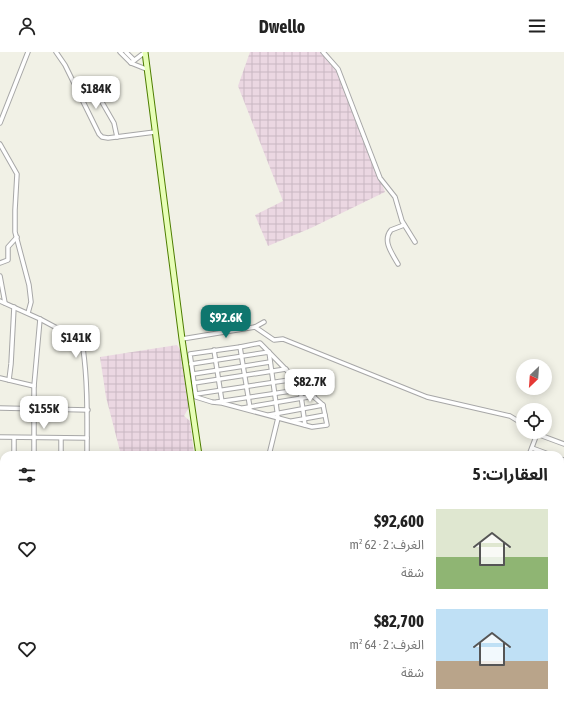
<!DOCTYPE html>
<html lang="ar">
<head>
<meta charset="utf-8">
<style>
	body { margin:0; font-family:"Asap Condensed","Noto Sans Arabic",sans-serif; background:#f6f6f6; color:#222; direction:rtl; height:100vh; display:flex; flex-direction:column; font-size:15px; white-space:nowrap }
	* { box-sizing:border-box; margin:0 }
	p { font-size:13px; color:#767676 }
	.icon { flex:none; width:22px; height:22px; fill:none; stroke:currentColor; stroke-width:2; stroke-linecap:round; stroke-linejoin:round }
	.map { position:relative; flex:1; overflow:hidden; direction:ltr }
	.panel { position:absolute; left:0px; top:399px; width:564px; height:256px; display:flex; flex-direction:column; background:#fff; border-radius:12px 12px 0 0; box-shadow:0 2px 10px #0003; direction:rtl }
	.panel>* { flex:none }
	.needle { width:26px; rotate:205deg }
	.fabs { position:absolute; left:516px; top:307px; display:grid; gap:8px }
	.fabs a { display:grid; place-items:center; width:36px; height:36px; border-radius:50%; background:#fff; box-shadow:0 2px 10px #0003; font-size:20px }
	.price { position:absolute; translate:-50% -34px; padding:0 9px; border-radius:8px; background:#fff; color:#222; font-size:13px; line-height:26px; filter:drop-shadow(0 1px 2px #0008) }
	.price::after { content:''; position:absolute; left:50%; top:24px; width:12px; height:9px; margin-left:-6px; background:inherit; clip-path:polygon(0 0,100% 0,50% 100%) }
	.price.current { background:#0f766e; color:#fff }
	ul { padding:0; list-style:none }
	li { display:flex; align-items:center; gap:12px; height:100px; padding:0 16px }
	li span { display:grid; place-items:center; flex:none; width:112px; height:80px; border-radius:0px; color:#555 }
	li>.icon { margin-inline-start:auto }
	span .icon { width:48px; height:48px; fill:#fffc; stroke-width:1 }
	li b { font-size:17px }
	h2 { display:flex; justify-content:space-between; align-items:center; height:48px; padding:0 16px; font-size:17px }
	header { display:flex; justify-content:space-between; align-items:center; height:52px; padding:0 16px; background:#fff; font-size:18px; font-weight:700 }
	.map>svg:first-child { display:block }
	.industrial { fill:url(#industrial-grid) }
	.education { fill:#f7ffe1 }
	.military { fill:url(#military-cross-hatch) }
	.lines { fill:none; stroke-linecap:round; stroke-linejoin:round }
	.street-casing { stroke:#a7a7a7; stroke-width:5.5 }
	.secondary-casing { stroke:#4e7e00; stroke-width:7 }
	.highway-casing { stroke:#e81a27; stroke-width:8 }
	.street { stroke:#fff; stroke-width:3.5 }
	.secondary { stroke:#e7feb7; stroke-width:5 }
	.highway { stroke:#ee9188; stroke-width:6 }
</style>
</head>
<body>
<header><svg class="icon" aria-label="menu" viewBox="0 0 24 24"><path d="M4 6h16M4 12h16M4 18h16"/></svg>Dwello<svg class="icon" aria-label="person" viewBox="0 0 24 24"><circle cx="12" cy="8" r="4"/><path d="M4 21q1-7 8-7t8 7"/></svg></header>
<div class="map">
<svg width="564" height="655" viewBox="0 0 564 655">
	<defs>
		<pattern id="industrial-grid" width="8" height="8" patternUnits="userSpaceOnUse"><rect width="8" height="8" fill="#ebd7e2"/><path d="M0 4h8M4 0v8" fill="none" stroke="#c9b8c2"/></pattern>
		<pattern id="military-cross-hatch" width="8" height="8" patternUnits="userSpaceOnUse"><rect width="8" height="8" fill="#f4e7d8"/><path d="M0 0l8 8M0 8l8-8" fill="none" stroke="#d1c6b9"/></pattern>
	</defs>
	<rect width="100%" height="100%" fill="#f1f1e6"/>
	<g class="industrial">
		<path d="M 250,0 L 320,0 L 337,19 L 385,140 L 311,176 L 268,194 L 255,163 L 283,149 L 238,34 Z"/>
		<path d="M 177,293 L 182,301 L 189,355 L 184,364 L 190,369 L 194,403 L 121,403 L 106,345 L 100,305 Z"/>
	</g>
	<path class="education" d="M 0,616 L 4,616 L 4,651 L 67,651 L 67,655 L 0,655 Z"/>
	<path class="military" d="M 148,651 L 225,651 L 223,655 L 149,655 Z"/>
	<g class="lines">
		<defs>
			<g id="street">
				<path d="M 56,0 L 65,13 L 99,82 L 102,85 L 108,86 L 155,80"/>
				<path d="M 120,0 L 131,11 L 146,17"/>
				<path d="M 126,0 L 134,8"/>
				<path d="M 323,0 L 338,17 L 380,126 L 395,145 L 402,169 L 415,190"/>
				<path d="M 131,11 L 145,0"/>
				<path d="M 80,45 L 92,36 L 95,38 L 114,71 L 117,85"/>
				<path d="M 0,71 L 28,0"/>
				<path d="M 0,92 L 17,122 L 15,158 L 15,180 L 29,233 L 31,250 L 28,261"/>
				<path d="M 0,211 L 8,208 L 8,195 L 17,185"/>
				<path d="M 398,212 C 392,201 382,189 391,178 L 404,173"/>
				<path d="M 0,224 L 5,251"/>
				<path d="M 0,249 L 40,267 L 70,283 L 77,288 L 83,296 C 88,332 87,367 87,403"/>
				<path d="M 255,275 L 274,288 L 283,287 L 427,345 L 510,364 L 523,372"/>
				<path d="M 182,287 L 255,275 L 264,270"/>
				<path d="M 260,291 L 305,337 L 323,353 L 327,373 L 312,375 L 222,351 L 212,350 L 196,345 L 190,302 L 240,295 Z"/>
				<path d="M 240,295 L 250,356"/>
				<path d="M 214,298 L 222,350"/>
				<path d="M 191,312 L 269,300 L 278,366 L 269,403"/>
				<path d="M 193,322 L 270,310"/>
				<path d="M 0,326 L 34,334"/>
				<path d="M 9,328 L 11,312 L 14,255"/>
				<path d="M 194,331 L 286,317"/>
				<path d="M 300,336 L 305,373"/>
				<path d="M 196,342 L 296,327"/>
				<path d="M 217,350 L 305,337"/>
				<path d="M 0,356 L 88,358"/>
				<path d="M 243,356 L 314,344"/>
				<path d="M 269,363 L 323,353"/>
				<path d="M 292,369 L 325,363"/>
				<path d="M 0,385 L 87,386"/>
				<path d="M 532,396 L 551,403"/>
				<path d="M 14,403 L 14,386"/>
				<path d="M 34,403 L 34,334 L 40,267"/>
				<path d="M 61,403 L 61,386"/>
				<path d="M 529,403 L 537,382 L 564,392"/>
				<path d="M 560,407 L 564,408"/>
				<path d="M 560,422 L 564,424"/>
				<path d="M 560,458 L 564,460"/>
				<path d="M 560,484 L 564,476"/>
				<path d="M 560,489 L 564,491"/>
				<path d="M 0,492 L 4,492"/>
				<path d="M 560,513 L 564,514"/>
				<path d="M 0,518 L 4,519"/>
				<path d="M 0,539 L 4,539"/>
				<path d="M 0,562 L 4,562"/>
				<path d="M 0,582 L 4,582"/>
				<path d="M 560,603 L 564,622"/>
				<path d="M 0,605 L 4,605"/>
				<path d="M 560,636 L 564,633"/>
				<path d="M 141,651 L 142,655"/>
				<path d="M 313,651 L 313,655"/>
				<path d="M 442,651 L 442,655"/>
				<path d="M 105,655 L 105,651"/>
				<path d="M 270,655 L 273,651"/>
				<path d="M 350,655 L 368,651"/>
				<path d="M 472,655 L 488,652 L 488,651"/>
				<path d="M 489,655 L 488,652 L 494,651"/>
			</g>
			<g id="secondary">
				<path d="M 145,0 L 182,287 L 199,403"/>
				<path d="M 225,655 L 227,651"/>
			</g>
			<g id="highway">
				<path d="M 560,570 L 564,571"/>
				<path d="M 249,655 L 252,651"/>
				<path d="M 256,655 L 259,651"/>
			</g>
		</defs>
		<use href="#street" class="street-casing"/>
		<use href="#secondary" class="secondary-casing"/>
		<use href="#highway" class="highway-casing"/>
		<use href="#street" class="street"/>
		<use href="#secondary" class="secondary"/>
		<use href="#highway" class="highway"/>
	</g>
</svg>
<div class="fabs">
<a><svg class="needle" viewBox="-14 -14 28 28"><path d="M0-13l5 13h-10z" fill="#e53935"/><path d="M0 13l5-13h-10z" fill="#767676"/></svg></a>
<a><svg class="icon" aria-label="locate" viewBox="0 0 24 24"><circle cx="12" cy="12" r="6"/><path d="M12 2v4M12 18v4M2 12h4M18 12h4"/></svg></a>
</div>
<b class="price" style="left:96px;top:58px">$184K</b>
<b class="price current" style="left:226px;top:287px">$92.6K</b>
<b class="price" style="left:76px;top:307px">$141K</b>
<b class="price" style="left:310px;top:351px">$82.7K</b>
<b class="price" style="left:44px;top:378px">$155K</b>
<section class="panel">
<h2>العقارات: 5<svg class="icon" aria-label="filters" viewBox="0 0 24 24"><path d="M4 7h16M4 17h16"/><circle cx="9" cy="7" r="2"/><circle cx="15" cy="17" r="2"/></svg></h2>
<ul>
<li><span style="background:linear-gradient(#dfe7d0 60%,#8fb573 0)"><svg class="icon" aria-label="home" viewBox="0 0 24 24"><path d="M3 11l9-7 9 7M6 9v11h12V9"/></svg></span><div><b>$92,600</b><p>الغرف: 2 · 62 m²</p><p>شقة</p></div><svg class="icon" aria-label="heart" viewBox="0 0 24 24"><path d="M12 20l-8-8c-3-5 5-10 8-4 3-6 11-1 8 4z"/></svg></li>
<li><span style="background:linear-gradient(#bfe0f5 65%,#b9a48a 0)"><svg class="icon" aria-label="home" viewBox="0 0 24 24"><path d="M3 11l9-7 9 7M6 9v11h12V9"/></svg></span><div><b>$82,700</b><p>الغرف: 2 · 64 m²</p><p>شقة</p></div><svg class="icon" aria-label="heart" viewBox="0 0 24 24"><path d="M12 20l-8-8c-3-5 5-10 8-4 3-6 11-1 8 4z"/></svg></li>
</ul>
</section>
</div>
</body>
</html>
